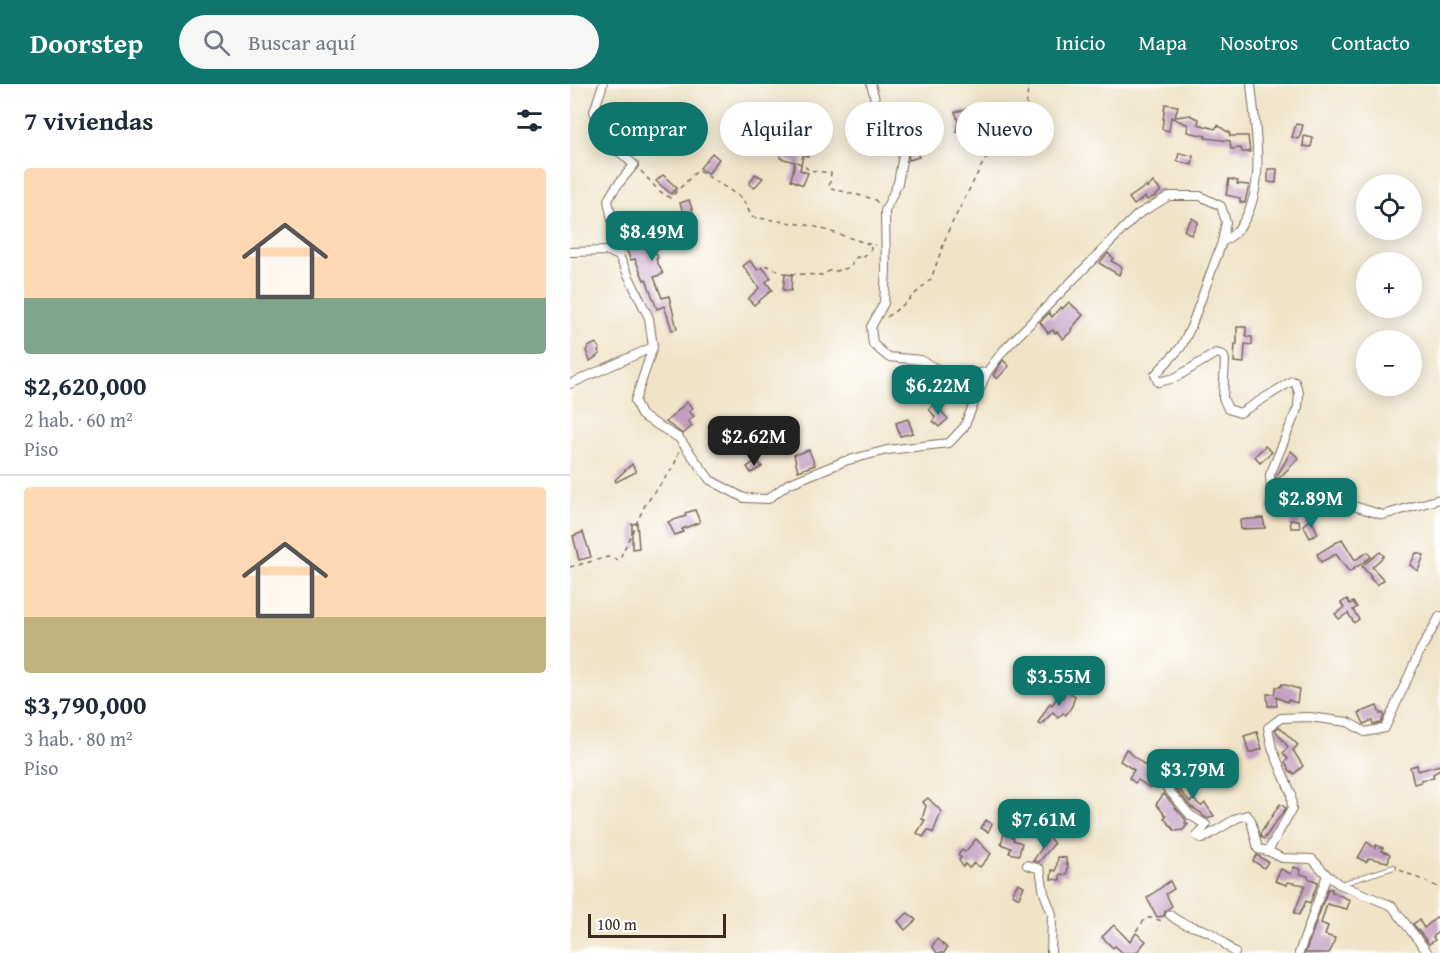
<!DOCTYPE html>
<html lang="es">
<head>
<meta charset="utf-8">
<style>
	body { margin:0; font-family:"Gentium Book Plus",serif; background:#f6f6f7; color:#1f2937; height:100vh; display:flex; flex-direction:column; font-size:22px; white-space:nowrap }
	* { box-sizing:border-box; margin:0 }
	p { font-size:20px; color:#747a83 }
	.icon { flex:none; width:33px; height:33px; fill:none; stroke:currentColor; stroke-width:2; stroke-linecap:round; stroke-linejoin:round }
	.map { position:relative; flex:1; overflow:hidden }
	.sheet { display:flex; flex-direction:column; background:#fff; width:570px }
	.sheet>* { flex:none }
	.guide { position:absolute; left:18px; top:18px; width:570px; height:54px; display:flex; gap:12px }
	.buttons { position:absolute; left:786px; top:90px; display:grid; gap:12px }
	.buttons a { display:grid; place-items:center; width:66px; height:66px; border-radius:50%; background:#fff; box-shadow:0 3px 15px #0003; font-size:30px }
	.scale { position:absolute; left:18px; bottom:15px; width:138px; box-sizing:border-box; padding-left:6px; border:3px solid #3b2a1e; border-top:0; font-size:16px; line-height:21px; white-space:nowrap; color:#3b2a1e; -webkit-text-stroke:4px #fff; paint-order:stroke }
	.price { position:absolute; translate:-50% -51px; padding:0 14px; border-radius:12px; background:#0f766e; color:#fff; font-size:20px; line-height:39px; filter:drop-shadow(0 2px 3px #0008) }
	.price::after { content:''; position:absolute; left:50%; top:36px; width:18px; height:14px; margin-left:-9px; background:inherit; clip-path:polygon(0 0,100% 0,50% 100%) }
	.price.selected { background:#222; color:#fff }
	ul { padding:0; list-style:none }
	li { display:grid; align-content:center; gap:12px; height:318px; padding:0 24px }
	li+li { border-top:2px solid #e0e1e3 }
	li span { display:grid; place-items:center; height:186px; border-radius:6px; color:#555 }
	li>.icon { margin-inline-start:auto }
	span .icon { width:108px; height:108px; fill:#fffc; stroke-width:1 }
	li b { font-size:26px }
	h2 { display:flex; justify-content:space-between; align-items:center; height:72px; padding:0 24px; font-size:26px }
	.tag { padding:0 21px; border-radius:27px; background:#fff; box-shadow:0 3px 15px #0003; font-size:21px; line-height:54px }
	.tag.selected { background:#0f766e; color:#fff }
	header { display:flex; align-items:center; gap:36px; box-sizing:border-box; height:84px; padding:0 30px; background:#0f766e; color:#fff }
	header strong { font-size:28px }
	nav { display:flex; gap:33px; margin-inline-start:auto; font-size:21px }
	.search { width:420px; height:54px; background:#f6f6f7; display:flex; align-items:center; gap:15px; box-sizing:border-box; padding:0 21px; border-radius:33px; color:#747a83; font-size:22px }
	main { display:flex; flex:1; min-height:0 }
	.map>svg:first-child { display:block }
	.building { fill:#c29fc2 }
	.lines { fill:none; stroke-linecap:round; stroke-linejoin:round }
	.lane-casing { stroke:#7a6b5a; stroke-width:6 }
	.street-casing { stroke:#7a6b5a; stroke-width:10 }
	.path { stroke:#7a6b5a; stroke-width:1.5; stroke-dasharray:4.5 4.5; stroke-linecap:butt }
	.lane { stroke:#fff; stroke-width:4 }
	.street { stroke:#fff; stroke-width:8 }
</style>
</head>
<body>
<header>
<strong>Doorstep</strong>
<div class="search"><svg class="icon" aria-label="search" viewBox="0 0 24 24"><circle cx="10" cy="10" r="6"/><path d="M15 15l6 6"/></svg>Buscar aquí</div>
<nav><a>Inicio</a><a>Mapa</a><a>Nosotros</a><a>Contacto</a></nav>
</header>
<main>
<section class="sheet">
<h2>7 viviendas<svg class="icon" aria-label="filters" viewBox="0 0 24 24"><path d="M4 7h16M4 17h16"/><circle cx="9" cy="7" r="2"/><circle cx="15" cy="17" r="2"/></svg></h2>
<ul>
<li><span style="background:linear-gradient(#ffd9b3 70%,#7fa58c 0)"><svg class="icon" aria-label="home" viewBox="0 0 24 24"><path d="M3 11l9-7 9 7M6 9v11h12V9"/></svg></span><div><b>$2,620,000</b><p>2 hab. · 60 m²</p><p>Piso</p></div></li>
<li><span style="background:linear-gradient(#ffd9b3 70%,#c2b280 0)"><svg class="icon" aria-label="home" viewBox="0 0 24 24"><path d="M3 11l9-7 9 7M6 9v11h12V9"/></svg></span><div><b>$3,790,000</b><p>3 hab. · 80 m²</p><p>Piso</p></div></li>
</ul>
</section>
<div class="map">
<svg width="870" height="869" viewBox="0 0 870 869">
	<rect width="100%" height="100%" fill="#fff"/>
	<filter id="ink" filterUnits="userSpaceOnUse"><feTurbulence type="fractalNoise" baseFrequency=".0167" numOctaves="2"/><feDisplacementMap in="SourceGraphic" scale="12" xChannelSelector="R" yChannelSelector="G"/><feConvolveMatrix kernelMatrix="1 2 1 2 8 2 1 2 1" color-interpolation-filters="sRGB"/></filter>
	<filter id="wash" filterUnits="userSpaceOnUse"><feTurbulence type="fractalNoise" baseFrequency=".008" numOctaves="4" result="noise"/><feDisplacementMap in="SourceGraphic" scale="24" xChannelSelector="R" yChannelSelector="G"/><feGaussianBlur stdDeviation="1.35" result="paint"/><feColorMatrix in="noise" values="0 0 0 0 0 0 0 0 0 0 0 0 0 0 0 0 0 1.4 0 .05"/><feComposite in="paint" operator="in"/></filter>
	<g filter="url(#wash)">
		<rect width="100%" height="100%" fill="#efe4c8"/>
		<g id="blocks">
			<g class="building">
				<path d="M 595,20 L 608,22 L 605,33 L 621,31 L 621,32 L 629,35 L 628,40 L 645,45 L 648,41 L 656,47 L 659,48 L 660,52 L 678,52 L 680,68 L 672,68 L 671,64 L 661,65 L 660,57 L 635,54 L 636,52 L 617,48 L 618,41 L 601,33 L 599,47 L 592,45 Z"/>
				<path d="M 396,25 L 399,31 L 396,49 L 386,48 L 388,36 L 385,28 Z"/>
				<path d="M 726,40 L 733,41 L 729,55 L 722,53 Z"/>
				<path d="M 82,47 L 89,55 L 82,62 L 74,55 Z"/>
				<path d="M 734,52 L 743,54 L 741,63 L 733,62 Z"/>
				<path d="M 214,55 L 239,61 L 238,72 L 233,71 L 230,86 L 238,89 L 233,101 L 221,96 L 225,78 L 210,74 Z"/>
				<path d="M 344,59 L 349,73 L 339,76 L 338,69 L 334,61 Z"/>
				<path d="M 142,69 L 149,75 L 138,90 L 130,84 Z"/>
				<path d="M 609,69 L 623,72 L 622,81 L 607,77 Z"/>
				<path d="M 698,85 L 707,85 L 706,99 L 698,98 Z"/>
				<path d="M 185,90 L 193,94 L 184,104 L 179,100 Z"/>
				<path d="M 93,91 L 107,104 L 101,110 L 86,97 Z"/>
				<path d="M 659,95 L 668,97 L 667,100 L 679,101 L 675,119 L 670,118 L 670,114 L 656,111 Z"/>
				<path d="M 583,98 L 591,107 L 585,112 L 577,116 L 575,113 L 564,121 L 559,114 L 576,102 L 577,104 Z"/>
				<path d="M 119,116 L 124,131 L 115,134 L 110,119 Z"/>
				<path d="M 622,134 L 628,138 L 621,151 L 614,146 Z"/>
				<path d="M 90,139 L 93,144 L 97,142 L 104,155 L 85,167 L 88,174 L 86,175 L 93,190 L 84,193 L 92,214 L 99,212 L 107,245 L 102,246 L 94,222 L 87,225 L 76,195 L 74,196 L 65,175 L 61,176 L 53,159 L 65,154 L 67,148 Z"/>
				<path d="M 538,169 L 543,174 L 541,177 L 552,183 L 549,191 L 529,179 Z"/>
				<path d="M 180,177 L 188,186 L 192,183 L 201,194 L 196,198 L 202,206 L 184,221 L 178,215 L 189,204 L 173,182 Z"/>
				<path d="M 215,190 L 222,191 L 221,207 L 213,206 Z"/>
				<path d="M 499,218 L 513,231 L 501,245 L 502,247 L 493,255 L 487,248 L 485,249 L 483,246 L 478,249 L 470,238 L 479,229 L 482,233 L 491,223 L 492,225 Z"/>
				<path d="M 667,243 L 676,243 L 676,253 L 682,253 L 682,261 L 675,260 L 674,279 L 664,278 L 665,260 L 667,260 Z"/>
				<path d="M 26,259 L 30,265 L 28,267 L 30,270 L 20,277 L 16,267 L 18,263 Z"/>
				<path d="M 433,276 L 439,282 L 427,295 L 423,291 Z"/>
				<path d="M 117,318 L 123,324 L 119,328 L 124,332 L 118,337 L 122,342 L 113,350 L 96,338 Z"/>
				<path d="M 365,320 L 378,335 L 369,343 L 363,337 L 365,333 L 359,325 Z"/>
				<path d="M 338,335 L 343,349 L 330,352 L 326,339 Z"/>
				<path d="M 184,336 L 186,342 L 162,351 L 160,343 Z"/>
				<path d="M 695,362 L 702,368 L 690,379 L 685,372 Z"/>
				<path d="M 239,366 L 245,381 L 228,387 L 224,371 Z"/>
				<path d="M 721,367 L 729,374 L 707,396 L 706,394 Z"/>
				<path d="M 187,376 L 192,383 L 181,389 L 177,383 Z"/>
				<path d="M 62,380 L 66,388 L 46,398 L 45,396 Z"/>
				<path d="M 706,417 L 712,418 L 713,425 L 698,427 L 698,418 Z"/>
				<path d="M 125,426 L 130,438 L 112,445 L 113,448 L 105,451 L 98,438 L 116,432 L 115,429 Z"/>
				<path d="M 693,434 L 695,444 L 671,445 L 670,436 Z"/>
				<path d="M 741,435 L 748,450 L 740,454 L 733,441 Z"/>
				<path d="M 720,436 L 729,436 L 730,444 L 721,444 Z"/>
				<path d="M 67,439 L 69,464 L 62,465 L 62,440 Z"/>
				<path d="M 13,448 L 21,473 L 9,476 L 3,452 Z"/>
				<path d="M 772,455 L 785,476 L 798,468 L 801,473 L 779,488 L 766,470 L 751,478 L 747,470 Z"/>
				<path d="M 810,468 L 814,472 L 802,483 L 814,496 L 807,501 L 800,494 L 801,493 L 792,482 Z"/>
				<path d="M 846,469 L 854,471 L 848,487 L 840,481 Z"/>
				<path d="M 777,515 L 780,520 L 783,518 L 787,523 L 783,526 L 789,535 L 784,539 L 778,529 L 769,535 L 765,530 L 774,524 L 771,519 Z"/>
				<path d="M 712,600 L 729,605 L 727,619 L 718,616 L 717,618 L 706,613 L 707,622 L 698,622 L 697,610 L 704,610 L 706,603 L 710,603 Z"/>
				<path d="M 496,606 L 505,612 L 502,622 L 496,631 L 493,629 L 488,634 L 483,628 L 471,641 L 468,639 L 480,619 L 482,621 L 489,611 L 493,614 Z"/>
				<path d="M 807,622 L 810,630 L 813,629 L 814,632 L 811,639 L 803,640 L 802,636 L 794,640 L 789,629 Z"/>
				<path d="M 709,643 L 728,661 L 723,666 L 733,682 L 724,690 L 722,687 L 720,688 L 715,678 L 718,675 L 713,669 L 718,663 L 705,646 Z"/>
				<path d="M 687,648 L 692,665 L 679,669 L 674,652 Z"/>
				<path d="M 556,665 L 580,686 L 579,692 L 584,698 L 580,704 L 568,696 L 565,699 L 559,694 L 564,686 L 550,677 Z"/>
				<path d="M 847,681 L 848,687 L 870,681 L 870,686 L 863,690 L 864,694 L 851,696 L 851,698 L 844,700 L 840,683 Z"/>
				<path d="M 610,691 L 616,699 L 610,706 L 620,718 L 623,715 L 631,722 L 635,719 L 644,732 L 638,735 L 633,732 L 631,729 L 621,723 L 602,700 Z"/>
				<path d="M 594,710 L 616,736 L 615,739 L 618,740 L 613,746 L 605,747 L 594,734 L 596,732 L 586,720 Z"/>
				<path d="M 358,714 L 372,728 L 370,731 L 363,749 L 358,746 L 353,753 L 347,749 L 355,736 L 352,735 L 356,722 L 353,718 Z"/>
				<path d="M 710,720 L 716,724 L 694,755 L 691,753 L 690,750 Z"/>
				<path d="M 416,736 L 422,740 L 418,748 L 411,744 Z"/>
				<path d="M 434,749 L 444,754 L 443,756 L 452,759 L 449,771 L 439,769 L 441,764 L 431,760 Z"/>
				<path d="M 479,753 L 484,760 L 469,778 L 463,777 Z"/>
				<path d="M 406,755 L 421,770 L 410,783 L 404,779 L 399,784 L 395,780 L 393,783 L 389,776 L 391,774 L 388,771 L 392,766 L 395,768 Z"/>
				<path d="M 797,758 L 805,764 L 806,761 L 813,764 L 812,767 L 820,770 L 818,778 L 799,774 L 796,778 L 788,774 Z"/>
				<path d="M 687,771 L 698,778 L 694,784 L 683,777 Z"/>
				<path d="M 488,773 L 496,774 L 496,780 L 498,780 L 497,791 L 490,790 L 490,796 L 481,795 L 482,786 L 486,787 Z"/>
				<path d="M 724,783 L 731,786 L 730,790 L 738,792 L 738,794 L 748,798 L 740,819 L 736,817 L 729,831 L 724,829 L 735,801 L 718,798 L 717,801 L 705,797 L 711,785 L 721,790 Z"/>
				<path d="M 600,797 L 604,805 L 596,810 L 602,822 L 595,827 L 594,832 L 587,833 L 577,814 Z"/>
				<path d="M 448,799 L 454,802 L 449,814 L 442,810 Z"/>
				<path d="M 758,805 L 762,805 L 762,808 L 780,816 L 777,825 L 757,820 L 751,839 L 758,842 L 755,851 L 765,854 L 762,864 L 759,869 L 735,869 Z"/>
				<path d="M 338,829 L 346,836 L 335,846 L 328,837 Z"/>
				<path d="M 867,833 L 870,837 L 870,846 L 863,853 L 865,856 L 859,860 L 843,840 L 849,836 L 854,844 Z"/>
				<path d="M 544,841 L 560,858 L 566,849 L 576,857 L 566,869 L 553,869 L 545,862 L 543,864 L 532,853 Z"/>
				<path d="M 367,855 L 377,864 L 374,869 L 367,869 L 362,862 Z"/>
			</g>
		</g>
	</g>
	<g filter="url(#ink)">
		<use href="#blocks" fill-opacity="0" stroke="#7a6b5a" stroke-width="1.5"/>
		<g class="lines">
			<defs>
				<path id="lane" d="M 771,800 L 824,783"/>
				<g id="street">
					<path d="M 33,0 L 24,27 L 32,61 L 51,69 L 64,81 L 45,104 L 38,116 L 49,172"/>
					<path d="M 301,0 L 310,34 L 333,71 L 328,99 L 315,127 L 316,186 L 314,219 L 301,243 L 303,260 L 318,273 L 351,276 L 381,293 L 417,288"/>
					<path d="M 652,158 C 657,155 664,151 667,147 C 699,108 685,46 681,0"/>
					<path d="M 0,168 L 38,167 L 49,172 L 79,234 L 83,263 L 65,317 L 71,331 L 109,354 L 140,396 L 174,414 L 198,415 L 218,400 L 275,377 L 317,366 L 379,359 L 394,343 L 417,288 L 433,267 L 567,131 L 599,112 L 630,112 L 651,122 L 656,138 L 652,158 L 621,243 L 611,263 L 585,291 L 588,298 L 605,294 L 646,269 L 653,271 L 655,276 L 653,314 L 658,325 L 670,329 L 722,297 L 725,298 L 729,309 L 728,323 L 700,391 L 701,405 L 709,412 L 733,410 L 748,411 L 813,431 L 870,415"/>
					<path d="M 0,300 L 83,263"/>
					<path d="M 585,690 L 620,731 L 636,741 L 627,752 L 632,755 L 667,734 L 677,731 L 681,736 L 688,765 L 698,767"/>
					<path d="M 457,781 L 470,785 L 474,809 L 482,830 L 481,869"/>
					<path d="M 600,831 C 614,843 623,841 639,848 C 648,852 656,862 665,869"/>
					<path d="M 729,869 L 757,791"/>
					<path d="M 858,869 L 822,822 L 769,800 L 757,791 L 742,775 L 712,774 L 698,767 L 722,725 L 721,709 L 702,664 L 698,644 L 711,634 L 739,633 L 778,638 L 795,648 L 815,644 L 851,565 L 870,532"/>
				</g>
			</defs>
			<use href="#lane" class="lane-casing"/>
			<use href="#street" class="street-casing"/>
			<g class="path">
				<path d="M 227,78 L 237,84 L 238,86 L 261,89 L 259,104 L 304,115 L 308,119"/>
				<path d="M 71,87 L 88,106 L 100,114 L 128,86 L 172,114 L 182,133 L 243,142 L 302,161 L 306,161"/>
				<path d="M 196,181 L 212,189 L 225,190 L 252,191 L 261,186 L 266,187 L 281,183 L 283,176 L 287,173 L 293,174 L 301,166 L 301,162"/>
				<path d="M 317,233 L 333,221 L 361,195 L 379,145 L 414,77 L 455,37 L 458,4 L 457,0"/>
				<path d="M 0,483 L 38,473 L 49,476 L 75,421 L 104,382 L 109,367"/>
				<path d="M 830,786 L 870,804"/>
				<path d="M 566,847 L 576,834 L 581,834 L 593,837"/>
			</g>
			<use href="#lane" class="lane"/>
			<use href="#street" class="street"/>
		</g>
	</g>
</svg>
<div class="buttons">
<a><svg class="icon" aria-label="locate" viewBox="0 0 24 24"><circle cx="12" cy="12" r="6"/><path d="M12 2v4M12 18v4M2 12h4M18 12h4"/></svg></a>
<a>+</a>
<a>−</a>
</div>
<div class="scale">100 m</div>
<b class="price" style="left:82px;top:178px">$8.49M</b>
<b class="price" style="left:368px;top:332px">$6.22M</b>
<b class="price selected" style="left:184px;top:383px">$2.62M</b>
<b class="price" style="left:741px;top:445px">$2.89M</b>
<b class="price" style="left:489px;top:623px">$3.55M</b>
<b class="price" style="left:623px;top:716px">$3.79M</b>
<b class="price" style="left:474px;top:766px">$7.61M</b>
<div class="guide">
<a class="tag selected">Comprar</a>
<a class="tag">Alquilar</a>
<a class="tag">Filtros</a>
<a class="tag">Nuevo</a>
</div>
</div>
</main>
</body>
</html>
